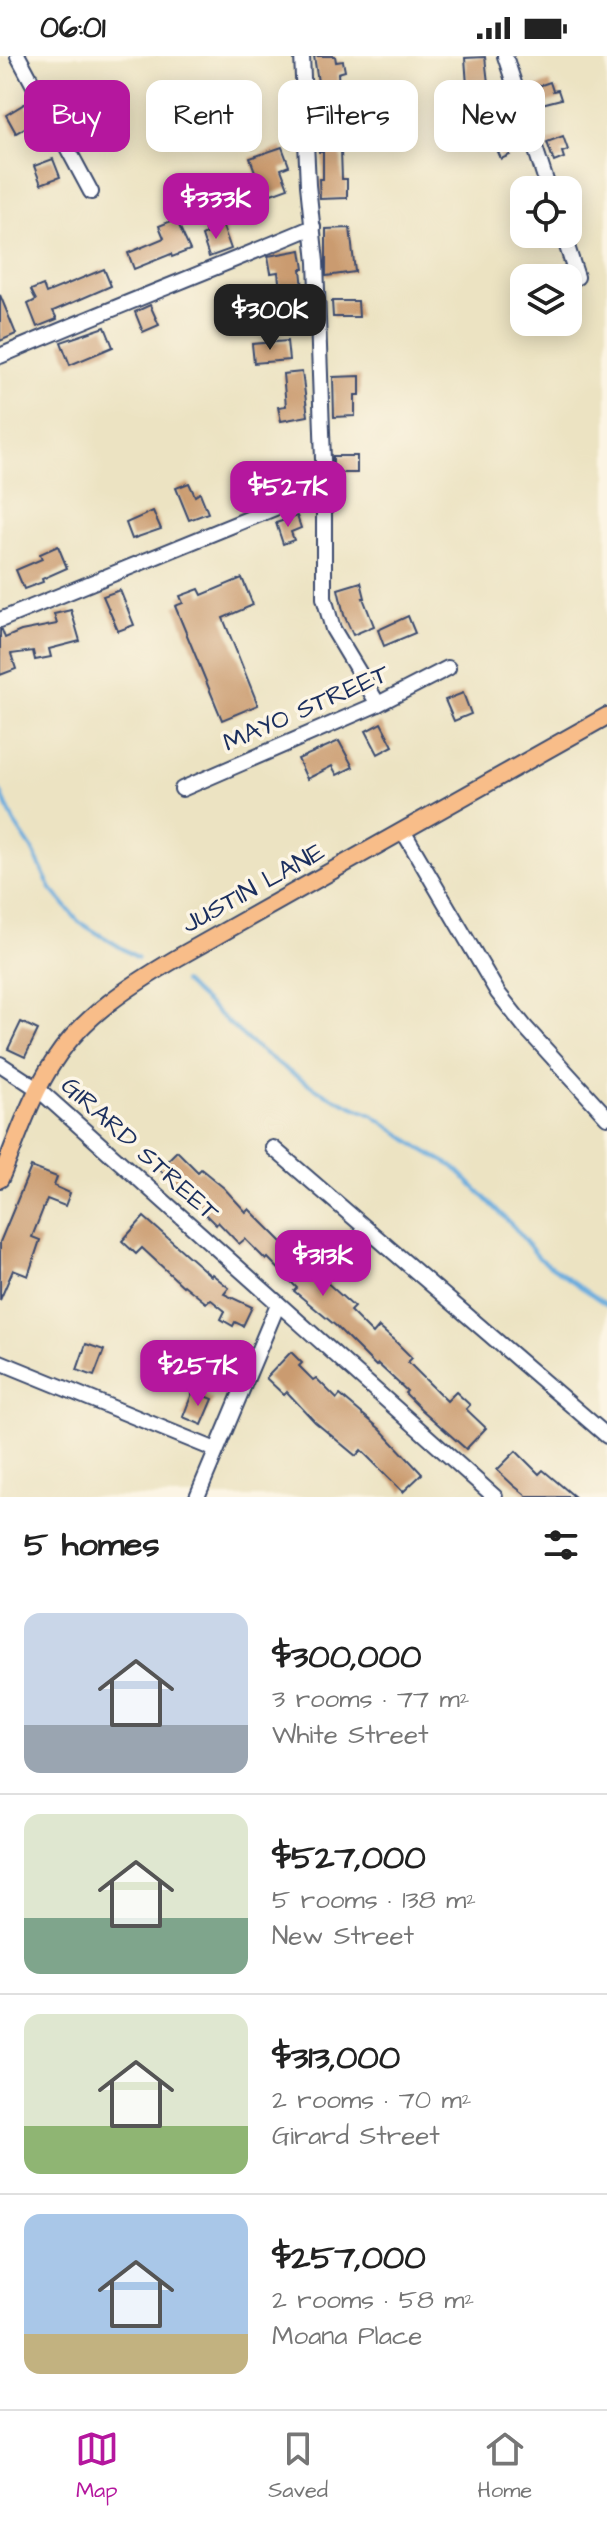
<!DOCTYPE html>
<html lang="en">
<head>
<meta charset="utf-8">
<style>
	body { margin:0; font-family:"Architects Daughter",sans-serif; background:#f6f6f6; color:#222; height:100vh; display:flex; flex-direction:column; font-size:30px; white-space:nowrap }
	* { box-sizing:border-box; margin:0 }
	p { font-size:26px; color:#767676 }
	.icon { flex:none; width:44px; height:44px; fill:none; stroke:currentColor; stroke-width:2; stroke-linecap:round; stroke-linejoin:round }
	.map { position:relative; height:1441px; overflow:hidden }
	.panel { display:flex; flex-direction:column; background:#fff; flex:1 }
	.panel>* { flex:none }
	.top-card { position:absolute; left:24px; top:24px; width:560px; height:72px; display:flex; gap:16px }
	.tools { position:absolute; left:510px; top:120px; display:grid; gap:16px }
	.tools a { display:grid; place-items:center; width:72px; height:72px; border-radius:16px; background:#fff; box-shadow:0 4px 20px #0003; font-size:40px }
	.price { position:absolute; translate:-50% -68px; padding:0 18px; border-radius:16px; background:#b5179e; color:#fff; font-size:26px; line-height:52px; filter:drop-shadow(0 2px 4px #0008) }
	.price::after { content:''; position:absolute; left:50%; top:48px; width:24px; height:18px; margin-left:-12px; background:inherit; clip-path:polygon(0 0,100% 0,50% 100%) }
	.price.active { background:#222; color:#fff }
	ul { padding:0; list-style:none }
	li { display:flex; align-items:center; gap:24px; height:200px; padding:0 24px }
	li+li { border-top:2px solid #e0e0e0 }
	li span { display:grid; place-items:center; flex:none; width:224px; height:160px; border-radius:16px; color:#555 }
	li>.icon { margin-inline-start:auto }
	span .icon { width:96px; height:96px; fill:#fffc; stroke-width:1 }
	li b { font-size:34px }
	h2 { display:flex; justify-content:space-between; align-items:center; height:96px; padding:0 24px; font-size:34px }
	.chip { padding:0 28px; border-radius:16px; background:#fff; box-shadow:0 4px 20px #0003; font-size:28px; line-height:72px }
	.chip.active { background:#b5179e; color:#fff }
	.status { display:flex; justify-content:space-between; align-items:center; height:56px; padding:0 40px; background:#fff; direction:ltr }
	.status svg { height:22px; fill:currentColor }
	.dock { display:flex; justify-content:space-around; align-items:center; height:112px; border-top:2px solid #e0e0e0; background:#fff; font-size:22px; color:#767676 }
	.dock a { display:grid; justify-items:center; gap:4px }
	.dock .active { color:#b5179e }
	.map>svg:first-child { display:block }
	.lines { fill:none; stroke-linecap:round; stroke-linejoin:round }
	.stream { stroke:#68abdd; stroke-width:4 }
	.building { fill:#ca9b70 }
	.minor-casing { stroke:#3a4a6d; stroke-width:18 }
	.major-casing { stroke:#3a4a6d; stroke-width:20 }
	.minor { stroke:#fff; stroke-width:14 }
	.major { stroke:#f8bd89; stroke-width:16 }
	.labels { text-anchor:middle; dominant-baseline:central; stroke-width:7; stroke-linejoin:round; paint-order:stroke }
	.street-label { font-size:26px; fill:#1b2f5e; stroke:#fcf5e5 }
</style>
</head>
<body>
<div class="status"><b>06:01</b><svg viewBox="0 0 49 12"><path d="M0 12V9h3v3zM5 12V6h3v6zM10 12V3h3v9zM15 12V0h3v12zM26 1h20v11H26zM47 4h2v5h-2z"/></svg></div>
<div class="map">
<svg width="607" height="1441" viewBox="0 0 607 1441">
	<rect width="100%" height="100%" fill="#fcf5e5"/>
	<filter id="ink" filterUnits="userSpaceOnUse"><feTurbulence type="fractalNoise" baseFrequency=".0125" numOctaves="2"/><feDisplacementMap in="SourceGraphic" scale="16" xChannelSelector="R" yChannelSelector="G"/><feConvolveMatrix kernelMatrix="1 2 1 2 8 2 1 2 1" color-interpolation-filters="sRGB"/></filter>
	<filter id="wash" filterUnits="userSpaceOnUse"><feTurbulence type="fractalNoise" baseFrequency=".006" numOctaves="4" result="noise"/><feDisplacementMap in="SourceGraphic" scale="32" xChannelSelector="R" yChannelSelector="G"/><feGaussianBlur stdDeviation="1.8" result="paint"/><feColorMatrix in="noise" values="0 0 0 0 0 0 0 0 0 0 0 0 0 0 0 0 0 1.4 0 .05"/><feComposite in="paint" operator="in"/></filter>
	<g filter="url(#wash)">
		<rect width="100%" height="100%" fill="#ece3c2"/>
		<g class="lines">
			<g class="stream">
				<path d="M 0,734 L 14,766 L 32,793 L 51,833 L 79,866 L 138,902"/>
				<path d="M 183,926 L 252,988 L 291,1017 L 325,1038 L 374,1060 L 423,1094 L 454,1111 L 514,1171 L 539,1202 L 607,1249"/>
			</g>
		</g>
		<g id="blocks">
			<g class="building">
				<path d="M 314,0 L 335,0 L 336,6 L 343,5 L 345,15 L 338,17 L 340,45 L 318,46 L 318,26 Z"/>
				<path d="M 485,1 L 488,27 L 467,29 L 465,2 Z"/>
				<path d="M 550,26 L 553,35 L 558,34 L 561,43 L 534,50 L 530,33 Z"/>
				<path d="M 501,43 L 511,71 L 513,70 L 520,88 L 508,93 L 510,99 L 501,103 L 491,79 L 493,78 L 484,49 Z"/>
				<path d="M 26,47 L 36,65 L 16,77 L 6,59 Z"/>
				<path d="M 349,73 L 351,93 L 341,94 L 342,123 L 347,123 L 347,142 L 320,143 L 319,123 L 323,123 L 323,96 L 319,96 L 317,76 Z"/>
				<path d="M 563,80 L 568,94 L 562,96 L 564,102 L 554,106 L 547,86 Z"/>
				<path d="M 282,91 L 289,110 L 281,113 L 288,132 L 252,145 L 248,133 L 260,129 L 250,102 Z"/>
				<path d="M 53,103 L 60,121 L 41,128 L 34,110 Z"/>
				<path d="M 176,163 L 190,194 L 172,201 L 171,198 L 134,213 L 128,197 L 164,182 L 159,170 Z"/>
				<path d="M 222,168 L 231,193 L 209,201 L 202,180 L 206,178 L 205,174 Z"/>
				<path d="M 350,172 L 355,216 L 326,220 L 326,173 Z"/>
				<path d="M 301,194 L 304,213 L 301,213 L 304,243 L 281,245 L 278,216 L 271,217 L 268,200 Z"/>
				<path d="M 104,213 L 111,230 L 53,255 L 57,263 L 37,271 L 28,248 L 36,244 L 31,234 L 43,229 L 46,237 Z"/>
				<path d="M 0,239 L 16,278 L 0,285 Z"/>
				<path d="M 332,245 L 358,245 L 359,261 L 333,261 Z"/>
				<path d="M 150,249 L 159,269 L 143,276 L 135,256 Z"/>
				<path d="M 105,271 L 113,291 L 70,309 L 61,286 Z"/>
				<path d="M 287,285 L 289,304 L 254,307 L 252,288 Z"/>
				<path d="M 302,316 L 308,360 L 281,365 L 278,351 L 286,350 L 283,318 Z"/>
				<path d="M 360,320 L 360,339 L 355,339 L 355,360 L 334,361 L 333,321 Z"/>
				<rect x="333" y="400" width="24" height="17"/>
				<path d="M 189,427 L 195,440 L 200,437 L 208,457 L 189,464 L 176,432 Z"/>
				<path d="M 153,455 L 161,473 L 132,483 L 126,467 Z"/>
				<path d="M 297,460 L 301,472 L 291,476 L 294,484 L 283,488 L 276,467 Z"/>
				<path d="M 58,490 L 67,512 L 42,523 L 43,526 L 24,533 L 16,514 L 42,503 L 40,498 Z"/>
				<path d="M 242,522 L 253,549 L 223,562 L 258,649 L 222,664 L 175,550 L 183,547 L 180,540 L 199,533 L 202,539 Z"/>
				<path d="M 361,526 L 365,542 L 363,542 L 374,570 L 353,579 L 344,559 L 338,533 Z"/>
				<path d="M 120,534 L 134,569 L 118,575 L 103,540 Z"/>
				<path d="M 71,554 L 80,585 L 49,593 L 51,601 L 35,604 L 33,595 L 11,598 L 16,613 L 0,619 L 0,574 L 2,574 L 5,582 L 21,575 L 57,568 L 54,558 Z"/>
				<path d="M 408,560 L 415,577 L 384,590 L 378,574 Z"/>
				<path d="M 463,637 L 471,658 L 454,665 L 445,644 Z"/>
				<path d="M 381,667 L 393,690 L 378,698 L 366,675 Z"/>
				<path d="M 339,685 L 353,711 L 337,719 L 332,710 L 307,723 L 298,703 Z"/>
				<path d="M 21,966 L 38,974 L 25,1001 L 8,993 Z"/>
				<path d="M 177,1095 L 198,1116 L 201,1113 L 224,1132 L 246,1156 L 249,1153 L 312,1216 L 313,1214 L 354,1251 L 350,1255 L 373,1278 L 379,1271 L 397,1287 L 412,1302 L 408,1306 L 447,1345 L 456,1336 L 470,1349 L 466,1353 L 486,1372 L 466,1393 L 421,1353 L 405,1337 L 407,1335 L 378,1308 L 376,1310 L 336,1270 L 294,1235 L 297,1232 L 268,1202 L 266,1204 L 245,1183 L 239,1188 L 218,1166 L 216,1169 L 159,1113 Z"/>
				<path d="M 31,1111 L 57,1121 L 54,1130 L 70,1137 L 65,1150 L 47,1143 L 32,1181 L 40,1184 L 28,1220 L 13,1214 L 0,1244 L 0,1186 Z"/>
				<path d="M 144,1161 L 211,1220 L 212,1218 L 229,1232 L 224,1238 L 252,1251 L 243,1270 L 235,1266 L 233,1270 L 221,1263 L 225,1255 L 210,1243 L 206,1247 L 184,1229 L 183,1230 L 142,1192 L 136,1198 L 122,1185 Z"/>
				<path d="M 86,1288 L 104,1294 L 94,1320 L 77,1314 Z"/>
				<path d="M 291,1296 L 302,1307 L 299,1310 L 313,1324 L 316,1322 L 337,1343 L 340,1339 L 380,1373 L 422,1418 L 403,1436 L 361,1394 L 356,1400 L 315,1366 L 287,1336 L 284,1339 L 266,1322 Z"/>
				<path d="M 193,1335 L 213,1343 L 202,1369 L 183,1361 Z"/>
				<path d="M 516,1395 L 539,1418 L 543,1414 L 575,1441 L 528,1441 L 513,1429 L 497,1414 Z"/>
			</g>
		</g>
	</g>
	<g filter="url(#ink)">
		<use href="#blocks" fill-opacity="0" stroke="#3a4a6d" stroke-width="2"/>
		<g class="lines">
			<defs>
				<g id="minor">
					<path d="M 18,0 L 91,136"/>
					<path d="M 302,0 L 308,129 L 316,206 L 324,432 L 324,542 L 333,573 L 378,648"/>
					<path d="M 505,0 L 549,134"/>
					<path d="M 563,178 L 577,221"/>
					<path d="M 0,300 C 104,255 209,215 313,171"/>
					<path d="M 0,564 L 324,432"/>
					<path d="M 182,733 L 378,648 L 448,612"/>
					<path d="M 403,775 L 498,937 L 525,971 L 607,1061"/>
					<path d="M 0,1008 L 38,1033 L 495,1441"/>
					<path d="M 273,1092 L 607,1380"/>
					<path d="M 0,1306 L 216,1394"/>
					<path d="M 197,1441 L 278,1248"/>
				</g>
				<path id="major" d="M 0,1123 C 17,1084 30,1041 54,1005 C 83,960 131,929 177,902 L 607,660"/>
			</defs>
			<use href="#minor" class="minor-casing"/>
			<use href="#major" class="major-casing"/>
			<use href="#minor" class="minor"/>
			<use href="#major" class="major"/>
		</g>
	</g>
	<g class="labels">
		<g class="street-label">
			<text transform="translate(306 652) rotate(-24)">MAYO STREET</text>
			<text transform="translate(253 832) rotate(-29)">JUSTIN LANE</text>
			<text transform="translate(140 1093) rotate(42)">GIRARD STREET</text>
		</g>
	</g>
</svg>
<div class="tools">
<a><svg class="icon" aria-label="locate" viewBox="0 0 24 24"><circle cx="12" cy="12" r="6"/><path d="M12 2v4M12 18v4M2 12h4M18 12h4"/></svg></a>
<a><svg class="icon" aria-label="layers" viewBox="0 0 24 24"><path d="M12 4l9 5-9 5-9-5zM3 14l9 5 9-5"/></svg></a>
</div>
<b class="price" style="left:216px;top:185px">$333K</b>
<b class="price active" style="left:270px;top:296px">$300K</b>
<b class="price" style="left:288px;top:473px">$527K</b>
<b class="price" style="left:323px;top:1242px">$313K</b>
<b class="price" style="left:198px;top:1352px">$257K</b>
<div class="top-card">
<a class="chip active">Buy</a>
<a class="chip">Rent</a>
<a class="chip">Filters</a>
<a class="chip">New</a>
</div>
</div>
<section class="panel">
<h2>5 homes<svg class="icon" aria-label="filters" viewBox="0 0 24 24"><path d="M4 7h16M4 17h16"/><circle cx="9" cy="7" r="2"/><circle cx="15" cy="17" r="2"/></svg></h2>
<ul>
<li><span style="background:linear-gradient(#c9d6e8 70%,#9aa5b1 0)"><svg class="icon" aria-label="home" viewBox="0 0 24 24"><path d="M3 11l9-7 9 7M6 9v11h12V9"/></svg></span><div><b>$300,000</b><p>3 rooms · 77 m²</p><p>White Street</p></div></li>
<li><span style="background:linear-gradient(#dfe7d0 65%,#7fa58c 0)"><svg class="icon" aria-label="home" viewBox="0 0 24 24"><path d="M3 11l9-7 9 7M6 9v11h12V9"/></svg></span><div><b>$527,000</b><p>5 rooms · 138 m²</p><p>New Street</p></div></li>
<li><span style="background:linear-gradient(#dfe7d0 70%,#8fb573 0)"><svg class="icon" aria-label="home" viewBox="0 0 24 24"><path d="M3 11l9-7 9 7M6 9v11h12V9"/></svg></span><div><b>$313,000</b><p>2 rooms · 70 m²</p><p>Girard Street</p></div></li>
<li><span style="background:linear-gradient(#a9c7e8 75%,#c2b280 0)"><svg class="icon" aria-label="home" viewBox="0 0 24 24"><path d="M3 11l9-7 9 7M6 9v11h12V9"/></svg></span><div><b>$257,000</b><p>2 rooms · 58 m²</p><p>Moana Place</p></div></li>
</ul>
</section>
<nav class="dock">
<a class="active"><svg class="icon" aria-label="map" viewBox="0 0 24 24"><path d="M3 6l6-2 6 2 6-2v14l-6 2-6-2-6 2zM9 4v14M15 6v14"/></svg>Map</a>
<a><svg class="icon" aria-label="saved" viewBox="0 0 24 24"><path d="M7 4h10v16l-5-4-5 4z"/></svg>Saved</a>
<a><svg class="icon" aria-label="home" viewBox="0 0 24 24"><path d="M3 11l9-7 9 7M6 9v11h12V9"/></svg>Home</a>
</nav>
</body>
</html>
